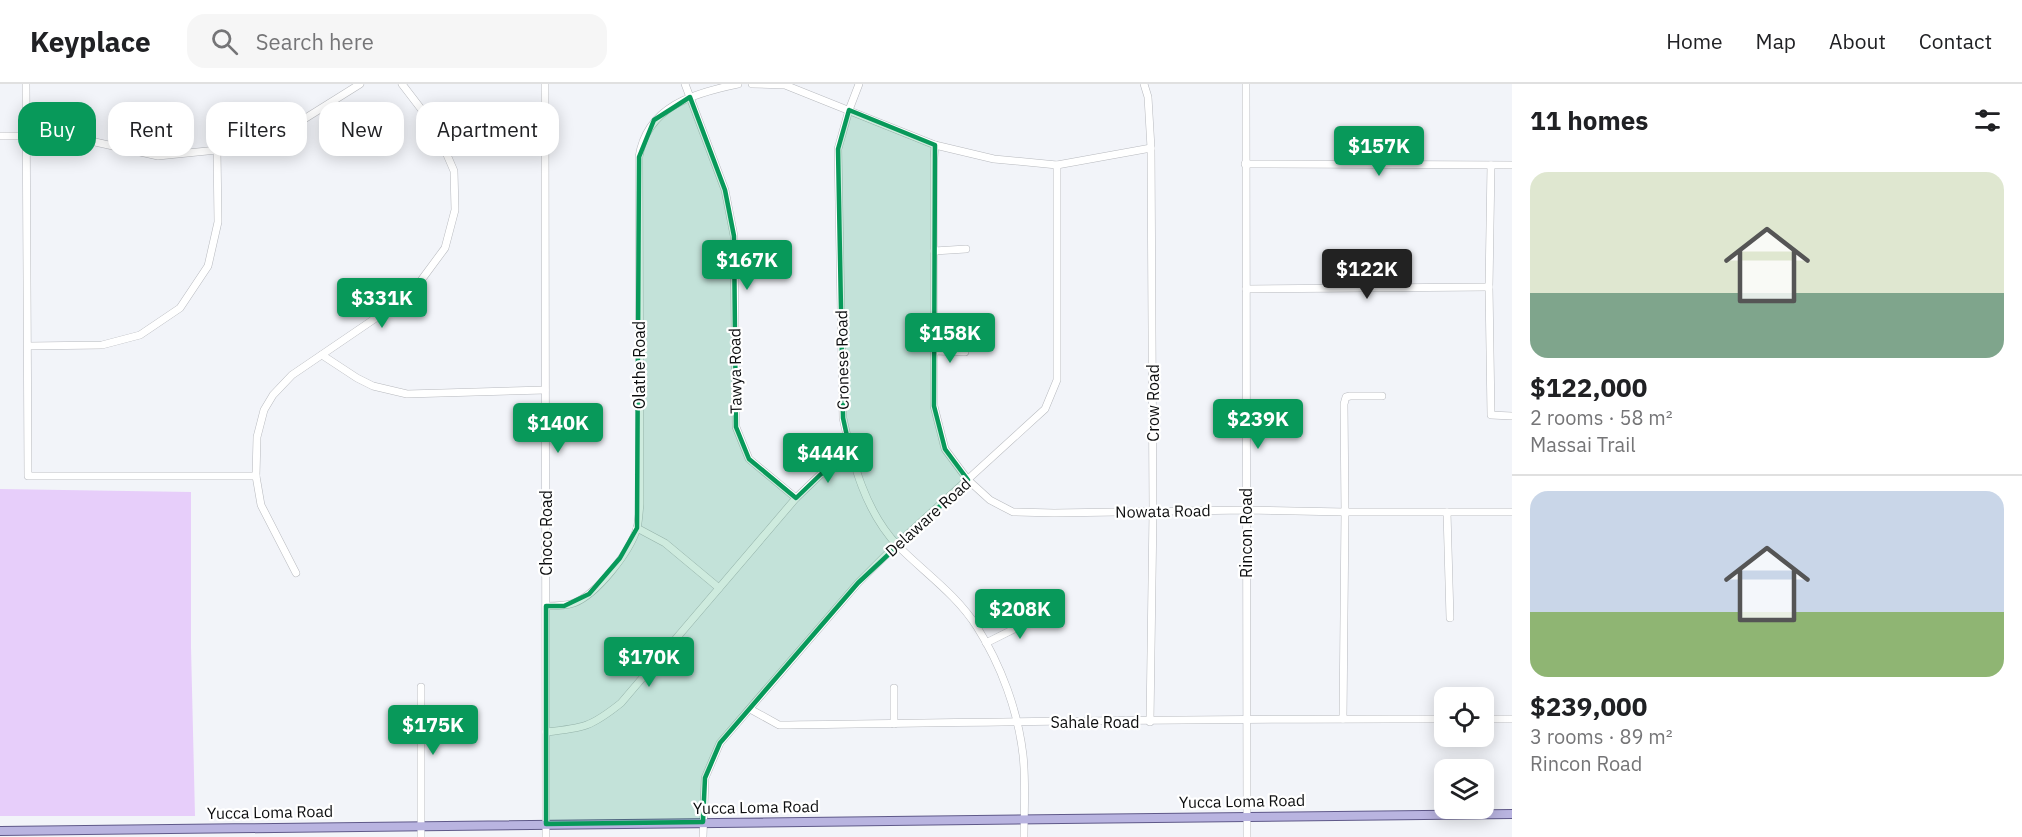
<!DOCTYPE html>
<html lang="en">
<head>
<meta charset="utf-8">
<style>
	body { margin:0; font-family:"IBM Plex Sans",sans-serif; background:#f6f6f6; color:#202124; height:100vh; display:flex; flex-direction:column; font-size:22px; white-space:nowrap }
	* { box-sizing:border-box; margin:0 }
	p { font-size:20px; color:#757577 }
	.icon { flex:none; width:33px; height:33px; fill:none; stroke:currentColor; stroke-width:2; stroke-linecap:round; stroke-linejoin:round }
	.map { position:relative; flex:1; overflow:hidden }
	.sheet { display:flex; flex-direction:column; background:#fff; width:510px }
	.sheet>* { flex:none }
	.banner { position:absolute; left:18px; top:18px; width:570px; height:54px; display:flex; gap:12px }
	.tools { position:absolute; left:1434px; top:603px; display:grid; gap:12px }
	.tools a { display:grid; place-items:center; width:60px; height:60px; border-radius:12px; background:#fff; box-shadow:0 3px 15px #0003; font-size:30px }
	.price { position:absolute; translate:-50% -51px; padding:0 14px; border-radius:6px; background:#08995a; color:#fff; font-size:20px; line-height:39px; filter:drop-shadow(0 2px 3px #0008) }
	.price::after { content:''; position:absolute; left:50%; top:36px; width:18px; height:14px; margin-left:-9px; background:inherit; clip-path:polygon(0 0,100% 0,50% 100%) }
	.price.active { background:#222; color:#fff }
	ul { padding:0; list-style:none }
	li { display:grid; align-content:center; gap:12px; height:318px; padding:0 18px }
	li+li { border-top:2px solid #e0e0e0 }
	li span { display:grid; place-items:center; height:186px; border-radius:18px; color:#555 }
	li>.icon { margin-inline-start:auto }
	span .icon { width:108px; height:108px; fill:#fffc; stroke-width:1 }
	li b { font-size:26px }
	h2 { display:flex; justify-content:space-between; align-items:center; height:72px; padding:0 18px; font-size:26px }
	.chip { padding:0 21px; border-radius:18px; background:#fff; box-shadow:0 3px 15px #0003; font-size:21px; line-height:54px }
	.chip.active { background:#08995a; color:#fff }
	header { display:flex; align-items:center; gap:36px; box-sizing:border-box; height:84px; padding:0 30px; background:#fff; border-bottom:2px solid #e0e0e0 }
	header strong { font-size:28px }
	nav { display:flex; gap:33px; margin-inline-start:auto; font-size:21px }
	.search { width:420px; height:54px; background:#f6f6f6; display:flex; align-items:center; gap:15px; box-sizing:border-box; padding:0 21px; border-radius:18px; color:#757577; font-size:22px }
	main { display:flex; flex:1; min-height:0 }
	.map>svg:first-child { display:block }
	.green { fill:#e7cefa }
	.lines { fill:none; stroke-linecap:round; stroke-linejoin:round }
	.minor-casing { stroke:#b7b9be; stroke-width:8 }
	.major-casing { stroke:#5f5989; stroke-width:10 }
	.minor { stroke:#fff; stroke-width:7 }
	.major { stroke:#b9b4e0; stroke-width:8 }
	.marked { fill:#08995a; fill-opacity:0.2; stroke:#08995a; stroke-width:4.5; stroke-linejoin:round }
	.labels { text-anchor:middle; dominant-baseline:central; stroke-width:4.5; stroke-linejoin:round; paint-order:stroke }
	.street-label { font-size:16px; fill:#0d0e0f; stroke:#fff }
</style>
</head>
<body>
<header>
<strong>Keyplace</strong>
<div class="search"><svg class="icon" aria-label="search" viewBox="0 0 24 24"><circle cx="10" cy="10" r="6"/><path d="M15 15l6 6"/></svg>Search here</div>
<nav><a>Home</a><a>Map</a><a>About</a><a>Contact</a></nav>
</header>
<main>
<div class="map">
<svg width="1512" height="753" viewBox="0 0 1512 753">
	<rect width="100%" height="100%" fill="#f2f4f9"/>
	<path class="green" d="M 0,405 L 191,408 L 191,563 L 195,732 L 0,732 Z"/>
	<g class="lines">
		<defs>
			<g id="minor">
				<path d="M 26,0 L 28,392 L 256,392"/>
				<path d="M 545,0 L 546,753"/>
				<path d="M 685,0 L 725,106 L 734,152 L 736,343 L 749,375 L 796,414"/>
				<path d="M 752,0 L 785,1 L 935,61 L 994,75 L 1057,81 L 1151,64"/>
				<path d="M 859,0 L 849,26 L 838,65 L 843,334 C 853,380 865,427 898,462 C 925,489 957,511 977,543 C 1001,581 1018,627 1023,671 C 1026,698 1024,726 1024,753"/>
				<path d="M 1144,0 L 1148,13 L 1151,64 L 1153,427 L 1150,638"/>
				<path d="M 1246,0 L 1247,753"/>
				<path d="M 0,52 L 68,52 L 158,72 L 217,66 L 274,51 L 293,42 L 360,0"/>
				<path d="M 935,61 L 934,74 L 934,322 L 945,365 L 968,396 L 990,416 L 1013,428 L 1054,429 L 1246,426 L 1345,428 L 1512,428"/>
				<path d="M 1245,80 L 1512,81"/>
				<path d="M 1491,81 L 1489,203 L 1491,331 L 1512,332"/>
				<path d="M 934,167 L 966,165"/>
				<path d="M 1246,205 L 1489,203"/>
				<path d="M 29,262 L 102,261 L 140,251 L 180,224 L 208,182 L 218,138 L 217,66"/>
				<path d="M 935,267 L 965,268"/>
				<path d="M 322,271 L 357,294 L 373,302 L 407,310 L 545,306"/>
				<path d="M 1447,428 L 1450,534"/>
				<path d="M 637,444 L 665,459 L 719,504"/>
				<path d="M 296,489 L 261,421 L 256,392 L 257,353 L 264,326 L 273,311 L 292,291 L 411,210 L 445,164 L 455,126 L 454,87 L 435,43 L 402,0"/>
				<path d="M 546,522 C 555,522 565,522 574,519 C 597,510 630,468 637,444 C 639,436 639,428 640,420 L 639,73 C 647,22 694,9 738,0"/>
				<path d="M 986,559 L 1044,530"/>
				<path d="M 894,604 L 894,640"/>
				<path d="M 750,625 L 779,641 C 1001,638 1223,634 1444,635"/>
				<path d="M 1343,635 L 1345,428 L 1344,320 L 1346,313 L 1350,312 L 1382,312"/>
				<path d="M 1484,635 L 1512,635"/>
				<path d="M 546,648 C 584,644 591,643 621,619 L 796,414 L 821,390 L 852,375"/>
				<path d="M 421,753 L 421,603"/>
				<path d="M 703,753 L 705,694 L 720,659 L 858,499 L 897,460 L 1045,325 L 1057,296 L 1057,81"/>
			</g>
			<path id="major" d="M 0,747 L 1512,730"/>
		</defs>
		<use href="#minor" class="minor-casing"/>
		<use href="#major" class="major-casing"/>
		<use href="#minor" class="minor"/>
		<use href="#major" class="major"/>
	</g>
	<path class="marked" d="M 690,13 L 725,106 L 734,152 L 736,343 L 749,375 L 796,414 L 821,390 L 852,375 L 843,334 L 838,65 L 849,26 L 935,61 L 934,322 L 945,365 L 968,396 L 858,499 L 720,659 L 705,694 L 703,738 L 546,740 L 546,522 L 564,522 L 589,510 L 620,474 L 637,444 L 639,73 L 654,36 Z"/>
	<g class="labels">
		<g class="street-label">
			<text transform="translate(842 276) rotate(-91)">Cronese Road</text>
			<text transform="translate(639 281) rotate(-90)">Olathe Road</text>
			<text transform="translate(735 287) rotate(-91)">Tawya Road</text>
			<text transform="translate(1153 319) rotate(-90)">Crow Road</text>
			<text transform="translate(1163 427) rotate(-1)">Nowata Road</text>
			<text transform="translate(928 433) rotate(-42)">Delaware Road</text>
			<text transform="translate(546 449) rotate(-90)">Choco Road</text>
			<text transform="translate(1246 449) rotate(-90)">Rincon Road</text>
			<text x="1095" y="638">Sahale Road</text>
			<text transform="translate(1242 717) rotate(-1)">Yucca Loma Road</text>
			<text transform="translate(756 723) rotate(-1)">Yucca Loma Road</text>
			<text transform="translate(270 728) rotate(-1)">Yucca Loma Road</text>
		</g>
	</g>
</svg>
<div class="tools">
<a><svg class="icon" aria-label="locate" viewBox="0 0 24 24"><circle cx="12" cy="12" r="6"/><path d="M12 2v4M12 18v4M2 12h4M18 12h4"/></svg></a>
<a><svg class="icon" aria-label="layers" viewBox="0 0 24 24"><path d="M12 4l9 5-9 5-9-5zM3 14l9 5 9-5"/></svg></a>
</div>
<b class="price" style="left:1379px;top:93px">$157K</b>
<b class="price" style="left:747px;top:207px">$167K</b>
<b class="price active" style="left:1367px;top:216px">$122K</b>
<b class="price" style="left:382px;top:245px">$331K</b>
<b class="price" style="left:950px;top:280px">$158K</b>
<b class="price" style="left:1258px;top:366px">$239K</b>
<b class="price" style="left:558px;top:370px">$140K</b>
<b class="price" style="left:828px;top:400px">$444K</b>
<b class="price" style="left:1020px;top:556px">$208K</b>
<b class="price" style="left:649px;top:604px">$170K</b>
<b class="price" style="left:433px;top:672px">$175K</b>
<div class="banner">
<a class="chip active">Buy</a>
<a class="chip">Rent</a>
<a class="chip">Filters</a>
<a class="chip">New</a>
<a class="chip">Apartment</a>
</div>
</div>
<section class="sheet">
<h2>11 homes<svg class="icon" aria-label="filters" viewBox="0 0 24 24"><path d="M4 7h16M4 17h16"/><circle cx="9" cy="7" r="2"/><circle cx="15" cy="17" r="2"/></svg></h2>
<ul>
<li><span style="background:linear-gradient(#dfe7d0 65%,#7fa58c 0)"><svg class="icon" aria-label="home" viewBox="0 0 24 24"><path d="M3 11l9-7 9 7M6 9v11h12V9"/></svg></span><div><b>$122,000</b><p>2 rooms · 58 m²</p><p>Massai Trail</p></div></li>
<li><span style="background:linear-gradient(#c9d6e8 65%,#8fb573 0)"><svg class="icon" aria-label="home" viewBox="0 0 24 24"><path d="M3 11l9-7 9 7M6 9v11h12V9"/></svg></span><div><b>$239,000</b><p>3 rooms · 89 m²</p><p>Rincon Road</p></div></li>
</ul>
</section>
</main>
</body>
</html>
